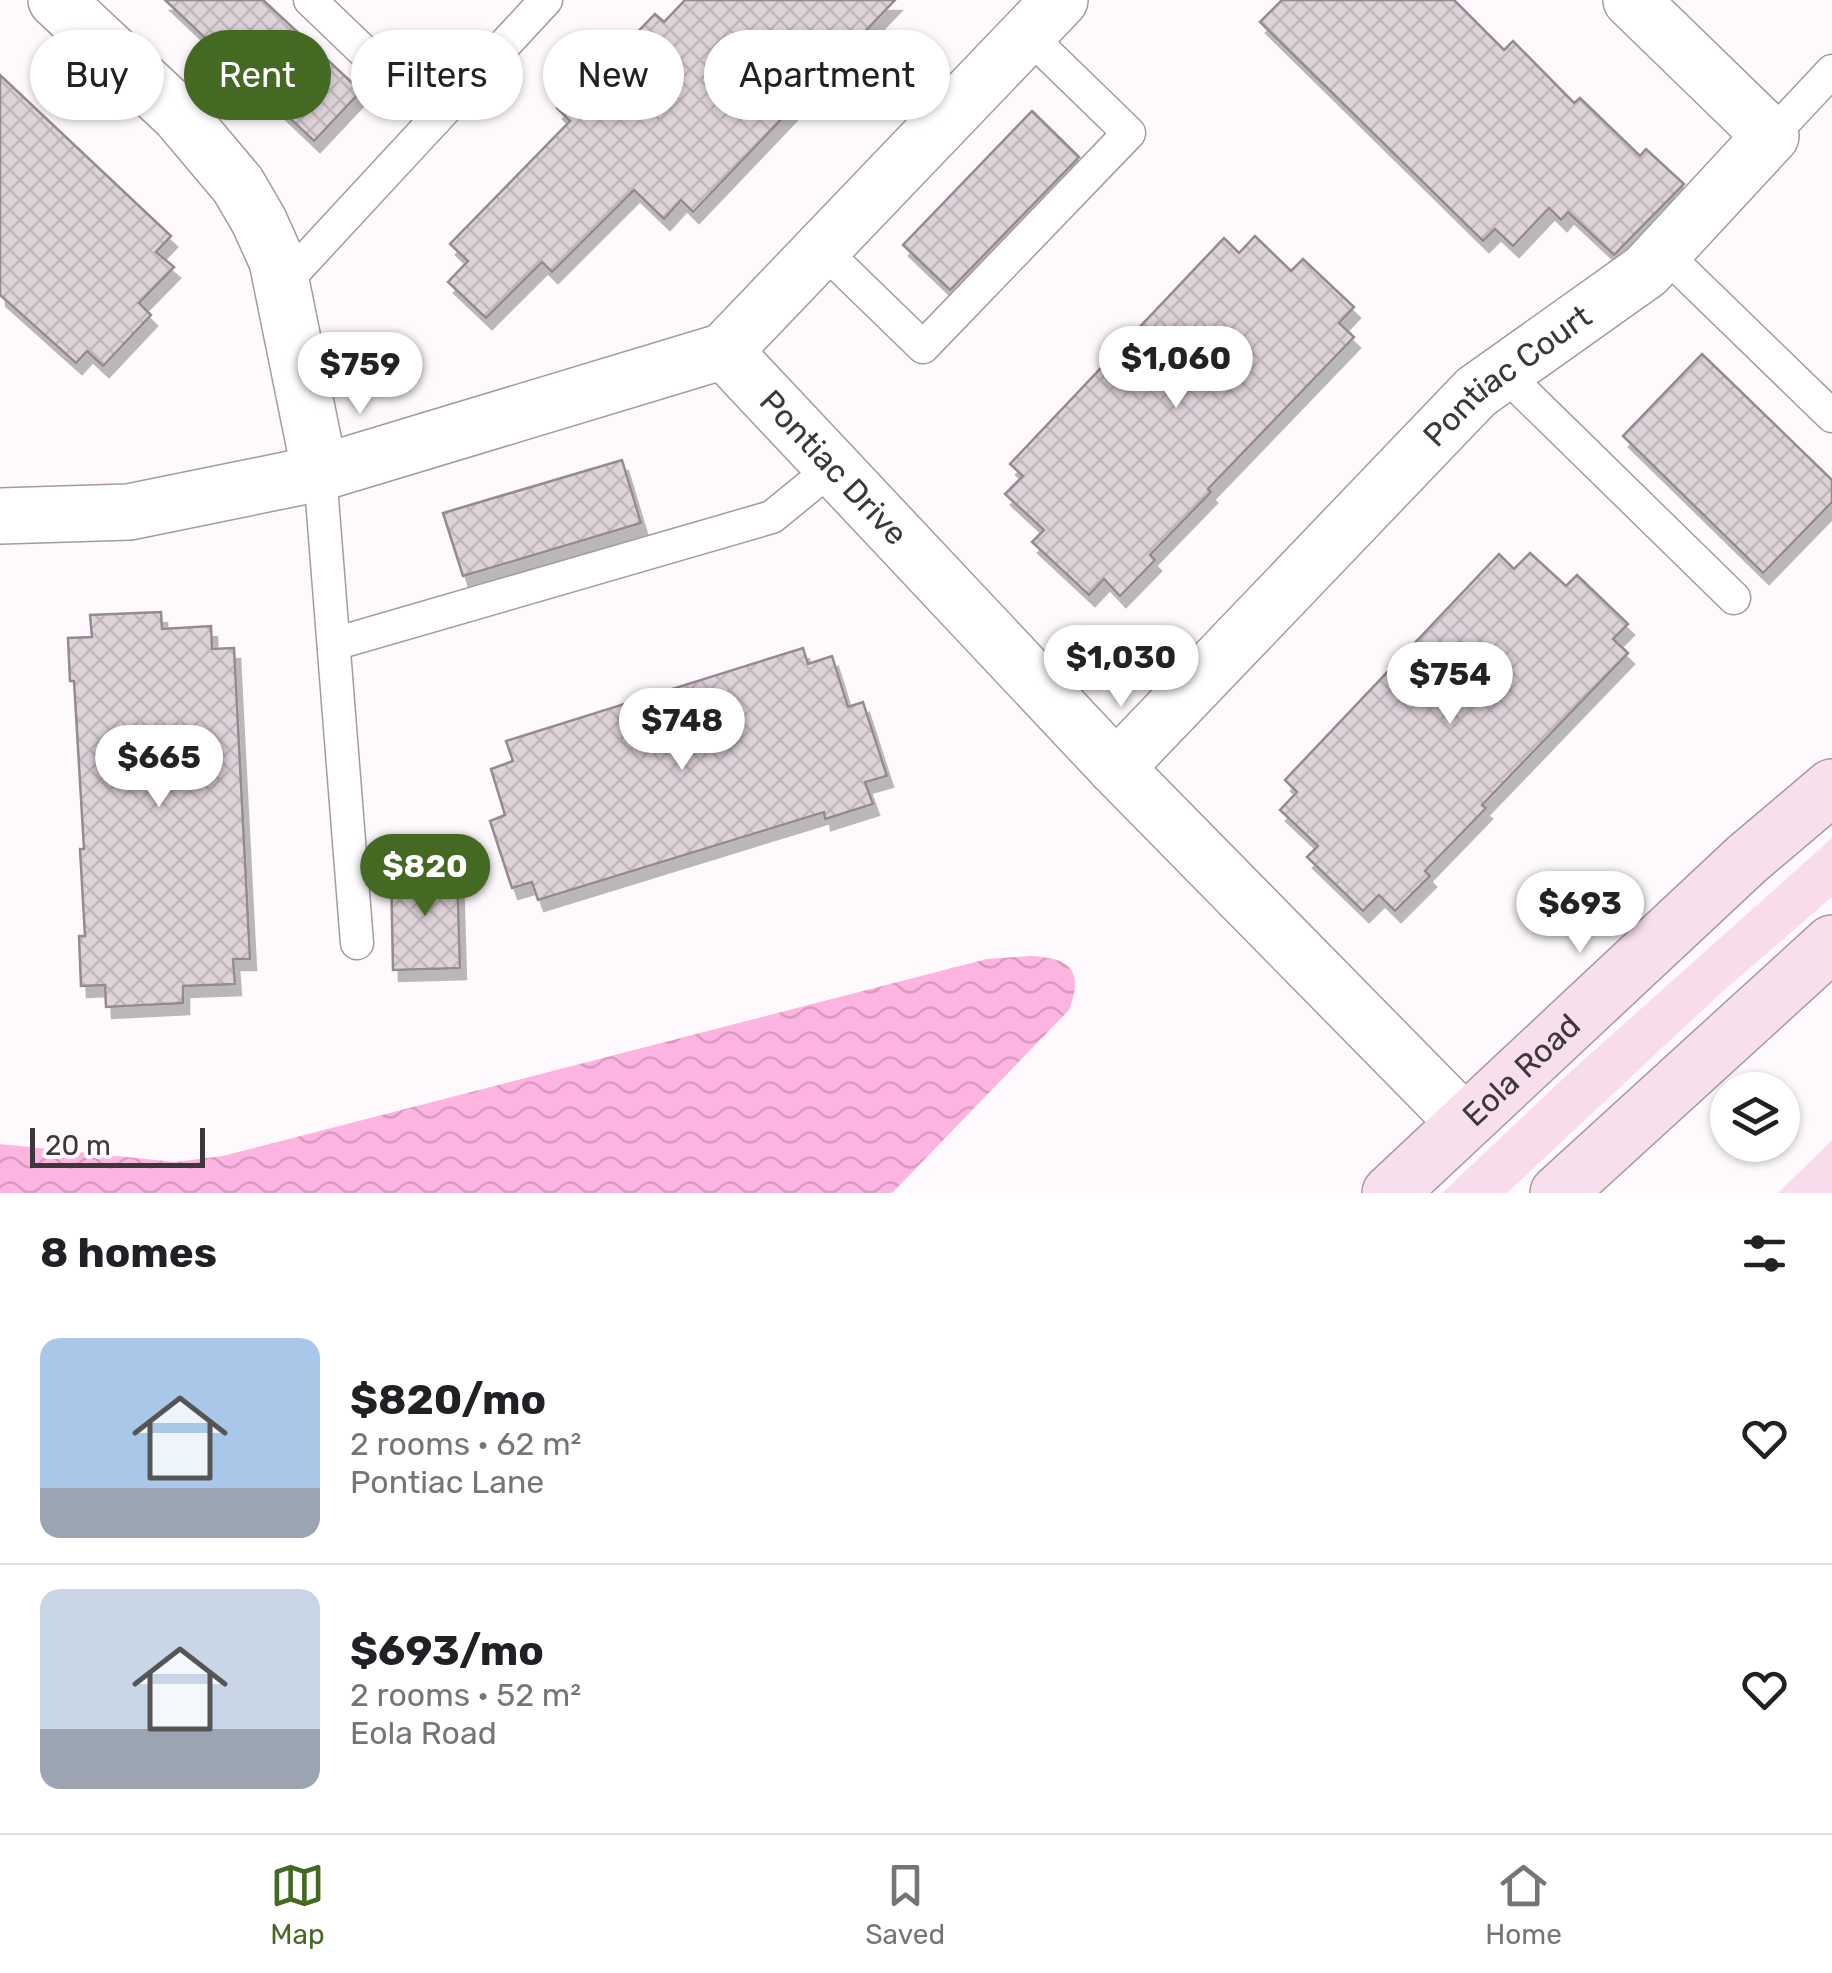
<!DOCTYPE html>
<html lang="en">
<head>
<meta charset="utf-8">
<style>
	body { margin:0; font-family:Rubik,sans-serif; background:#f2f2f2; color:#202124; height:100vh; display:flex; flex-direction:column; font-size:38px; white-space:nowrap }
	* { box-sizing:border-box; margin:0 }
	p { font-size:32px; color:#757577 }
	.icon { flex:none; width:55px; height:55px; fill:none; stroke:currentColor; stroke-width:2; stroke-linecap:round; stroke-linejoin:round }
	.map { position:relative; height:1193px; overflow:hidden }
	.drawer { display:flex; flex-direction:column; background:#fff; flex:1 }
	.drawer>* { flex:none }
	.hud { position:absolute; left:30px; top:30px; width:1000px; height:90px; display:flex; gap:20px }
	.fabs { position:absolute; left:1710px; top:1072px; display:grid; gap:20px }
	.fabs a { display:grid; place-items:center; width:90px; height:90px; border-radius:50%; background:#fff; box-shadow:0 2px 8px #0004; font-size:50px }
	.scale { position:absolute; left:30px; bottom:25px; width:175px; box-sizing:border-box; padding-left:10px; border:5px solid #3c373a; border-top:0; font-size:28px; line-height:35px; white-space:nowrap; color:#3c373a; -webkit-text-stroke:8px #fef9fc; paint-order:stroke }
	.price { position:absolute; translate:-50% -85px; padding:0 22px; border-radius:35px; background:#fff; color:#222; font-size:32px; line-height:65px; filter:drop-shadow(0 2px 5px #0008) }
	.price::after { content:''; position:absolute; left:50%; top:60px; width:30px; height:22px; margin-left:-15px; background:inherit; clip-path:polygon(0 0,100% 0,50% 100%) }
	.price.on { background:#446922; color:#fff }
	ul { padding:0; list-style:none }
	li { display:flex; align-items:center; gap:30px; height:250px; padding:0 40px }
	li+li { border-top:2px solid #e0e0e0 }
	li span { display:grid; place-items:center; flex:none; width:280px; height:200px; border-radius:20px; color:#555 }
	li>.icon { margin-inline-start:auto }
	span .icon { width:120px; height:120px; fill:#fffc; stroke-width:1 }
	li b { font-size:42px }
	h2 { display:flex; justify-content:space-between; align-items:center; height:120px; padding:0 40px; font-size:42px }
	.chip { padding:0 35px; border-radius:45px; background:#fff; box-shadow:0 2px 8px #0004; font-size:35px; line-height:90px }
	.chip.on { background:#446922; color:#fff }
	.menu { display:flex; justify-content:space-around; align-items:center; height:140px; border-top:2px solid #e0e0e0; background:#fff; font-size:28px; color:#757577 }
	.menu a { display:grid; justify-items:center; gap:5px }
	.menu .on { color:#446922 }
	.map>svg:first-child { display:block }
	.grass { fill:#f9dcec }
	.water { fill:url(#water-waves) }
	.building { fill:url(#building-cross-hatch); stroke:#968a91; stroke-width:2.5; filter:url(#shadow) }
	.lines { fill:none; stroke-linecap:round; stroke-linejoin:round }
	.lane-casing { stroke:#a69aa1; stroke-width:35 }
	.street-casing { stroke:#a69aa1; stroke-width:58 }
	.secondary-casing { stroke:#a69aa1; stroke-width:58 }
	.lane { stroke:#fff; stroke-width:32 }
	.street { stroke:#fff; stroke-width:55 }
	.secondary { stroke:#f8dfee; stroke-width:55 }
	.labels { text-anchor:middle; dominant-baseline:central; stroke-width:8; stroke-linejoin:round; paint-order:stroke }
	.street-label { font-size:32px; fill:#3c373a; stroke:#fef9fc }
</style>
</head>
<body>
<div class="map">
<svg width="1832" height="1193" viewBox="0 0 1832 1193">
	<defs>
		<pattern id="water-waves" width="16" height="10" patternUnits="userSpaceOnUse" patternTransform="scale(2.5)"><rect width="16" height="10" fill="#fdb4e0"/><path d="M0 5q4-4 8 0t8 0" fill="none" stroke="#da9bc1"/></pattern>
		<pattern id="building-cross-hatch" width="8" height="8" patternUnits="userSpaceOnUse" patternTransform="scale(2.5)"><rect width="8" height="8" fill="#dfd3da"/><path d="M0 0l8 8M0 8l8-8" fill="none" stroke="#c0b6bc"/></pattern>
		<filter id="shadow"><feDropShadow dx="6" dy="11" stdDeviation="0" flood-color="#0004"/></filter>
	</defs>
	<rect width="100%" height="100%" fill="#fef9fc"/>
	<g class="grass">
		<path d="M 1832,838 L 1832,897 L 1722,992 L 1507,1193 L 1442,1193 L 1568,1074 Z"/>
		<path d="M 1832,1140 L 1832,1193 L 1778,1193 Z"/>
	</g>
	<path class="water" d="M 1030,956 C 1071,958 1084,970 1069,1010 L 892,1193 L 0,1193 L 0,1144 L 175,1162 L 223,1156 L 987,959 Z"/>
	<g class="building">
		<path d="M 165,0 L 263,0 L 361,91 L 314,141 Z"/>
		<path d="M 685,0 L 895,0 L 693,212 L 681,200 L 664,219 L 634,190 L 552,272 L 542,262 L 486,318 L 448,282 L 468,261 L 450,244 L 570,121 L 557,108 L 591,73 L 594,77 L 655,14 L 664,22 Z"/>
		<path d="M 1282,0 L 1454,0 L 1504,50 L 1513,41 L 1574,103 L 1580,98 L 1640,156 L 1646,149 L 1684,184 L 1614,255 L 1568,212 L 1561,220 L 1549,208 L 1513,246 L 1495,229 L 1483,241 L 1260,22 Z"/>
		<path d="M 0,75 L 171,236 L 156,252 L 174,267 L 139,303 L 151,315 L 103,366 L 87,351 L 76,363 L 0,295 Z"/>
		<path d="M 1032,111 L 1079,157 L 950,290 L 903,245 Z"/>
		<path d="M 1255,236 L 1291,271 L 1303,259 L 1354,307 L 1339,323 L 1354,337 L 1208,489 L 1211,492 L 1150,555 L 1155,560 L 1120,596 L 1104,579 L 1089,595 L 1032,542 L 1044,530 L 1005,494 L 1023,476 L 1010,464 L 1224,238 L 1239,253 Z"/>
		<path d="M 1702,354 L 1832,480 L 1832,502 L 1763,573 L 1623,436 Z"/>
		<path d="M 622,460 L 641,523 L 463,576 L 443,513 Z"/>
		<path d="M 1530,553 L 1566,586 L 1577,575 L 1628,624 L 1613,639 L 1628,653 L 1482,805 L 1486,808 L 1425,871 L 1430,876 L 1395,911 L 1379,895 L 1363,911 L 1307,857 L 1318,846 L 1280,810 L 1297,792 L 1285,780 L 1499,554 L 1514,569 Z"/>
		<path d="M 161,612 L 162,629 L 211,626 L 212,649 L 234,648 L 250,959 L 233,959 L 235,984 L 183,986 L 183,1003 L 106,1007 L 105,985 L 81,986 L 79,936 L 85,936 L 80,849 L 84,849 L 74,681 L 70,681 L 68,638 L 92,637 L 90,615 Z"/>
		<path d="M 803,648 L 808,664 L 832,656 L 848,707 L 863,702 L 887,776 L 865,782 L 873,804 L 825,819 L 824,812 L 538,900 L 532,882 L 512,888 L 490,821 L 505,815 L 491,769 L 513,761 L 506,741 Z"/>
		<path d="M 457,869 L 460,968 L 393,970 L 391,870 Z"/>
	</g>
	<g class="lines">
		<defs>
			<g id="lane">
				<path d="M 310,0 L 435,120"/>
				<path d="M 1771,136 L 1832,71"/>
				<path d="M 821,248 L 923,347 L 1129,133 L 1027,34"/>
				<path d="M 1663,252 L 1832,416"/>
				<path d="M 282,285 L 546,0"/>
				<path d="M 1503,372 L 1734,598"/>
				<path d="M 320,473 L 357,943"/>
				<path d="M 334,644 L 772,517 L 833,467"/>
			</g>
			<g id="street">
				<path d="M 56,0 L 179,115 L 238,185 L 259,221 L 277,261 L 320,473"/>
				<path id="s1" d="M 724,351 L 1116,768 L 1464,1122"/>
				<path d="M 0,516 L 129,512 L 320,473 L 724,351 L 1060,0"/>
				<path id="s2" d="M 1116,768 L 1476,392 L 1646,271 L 1771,136 L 1631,0"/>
			</g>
			<g id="secondary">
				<path id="s3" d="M 1390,1193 L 1747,859 L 1832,787"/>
				<path d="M 1558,1193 L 1832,943"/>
			</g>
		</defs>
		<use href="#lane" class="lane-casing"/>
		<use href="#street" class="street-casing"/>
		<use href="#secondary" class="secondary-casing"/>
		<use href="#lane" class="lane"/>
		<use href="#street" class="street"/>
		<use href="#secondary" class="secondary"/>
	</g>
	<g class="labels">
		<g class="street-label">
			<text stroke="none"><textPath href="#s2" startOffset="555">Pontiac Court</textPath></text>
			<text stroke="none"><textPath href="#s1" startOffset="160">Pontiac Drive</textPath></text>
			<text stroke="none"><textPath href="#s3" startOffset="180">Eola Road</textPath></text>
		</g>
	</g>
</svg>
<div class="fabs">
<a><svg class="icon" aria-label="layers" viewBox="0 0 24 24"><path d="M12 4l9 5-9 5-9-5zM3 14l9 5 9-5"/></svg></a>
</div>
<div class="scale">20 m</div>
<b class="price" style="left:1176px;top:411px">$1,060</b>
<b class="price" style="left:360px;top:417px">$759</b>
<b class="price" style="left:1121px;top:710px">$1,030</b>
<b class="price" style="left:1450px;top:727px">$754</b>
<b class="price" style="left:682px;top:773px">$748</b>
<b class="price" style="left:159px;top:810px">$665</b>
<b class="price on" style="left:425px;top:919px">$820</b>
<b class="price" style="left:1580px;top:956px">$693</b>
<div class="hud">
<a class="chip">Buy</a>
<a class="chip on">Rent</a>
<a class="chip">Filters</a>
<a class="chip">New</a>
<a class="chip">Apartment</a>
</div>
</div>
<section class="drawer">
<h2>8 homes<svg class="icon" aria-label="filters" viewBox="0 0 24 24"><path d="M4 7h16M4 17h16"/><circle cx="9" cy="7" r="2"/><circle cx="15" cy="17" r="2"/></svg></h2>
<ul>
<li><span style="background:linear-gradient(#a9c7e8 75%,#9aa5b1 0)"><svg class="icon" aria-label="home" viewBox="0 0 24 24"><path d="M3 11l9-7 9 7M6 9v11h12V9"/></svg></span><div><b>$820/mo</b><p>2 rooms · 62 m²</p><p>Pontiac Lane</p></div><svg class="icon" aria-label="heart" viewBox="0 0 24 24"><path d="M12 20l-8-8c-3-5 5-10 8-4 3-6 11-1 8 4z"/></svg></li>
<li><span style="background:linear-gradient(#c9d6e8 70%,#9aa5b1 0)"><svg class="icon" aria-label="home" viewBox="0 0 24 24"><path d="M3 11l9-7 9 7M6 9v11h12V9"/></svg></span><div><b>$693/mo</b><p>2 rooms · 52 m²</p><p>Eola Road</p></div><svg class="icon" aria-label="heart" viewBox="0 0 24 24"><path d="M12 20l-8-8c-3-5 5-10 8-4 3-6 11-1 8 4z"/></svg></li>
</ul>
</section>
<nav class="menu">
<a class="on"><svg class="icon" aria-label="map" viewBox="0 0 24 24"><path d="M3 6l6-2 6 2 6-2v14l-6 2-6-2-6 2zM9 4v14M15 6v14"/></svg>Map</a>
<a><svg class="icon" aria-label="saved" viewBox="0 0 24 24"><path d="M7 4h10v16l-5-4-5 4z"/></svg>Saved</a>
<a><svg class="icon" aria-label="home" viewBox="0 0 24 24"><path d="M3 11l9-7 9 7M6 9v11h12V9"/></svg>Home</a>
</nav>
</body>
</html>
